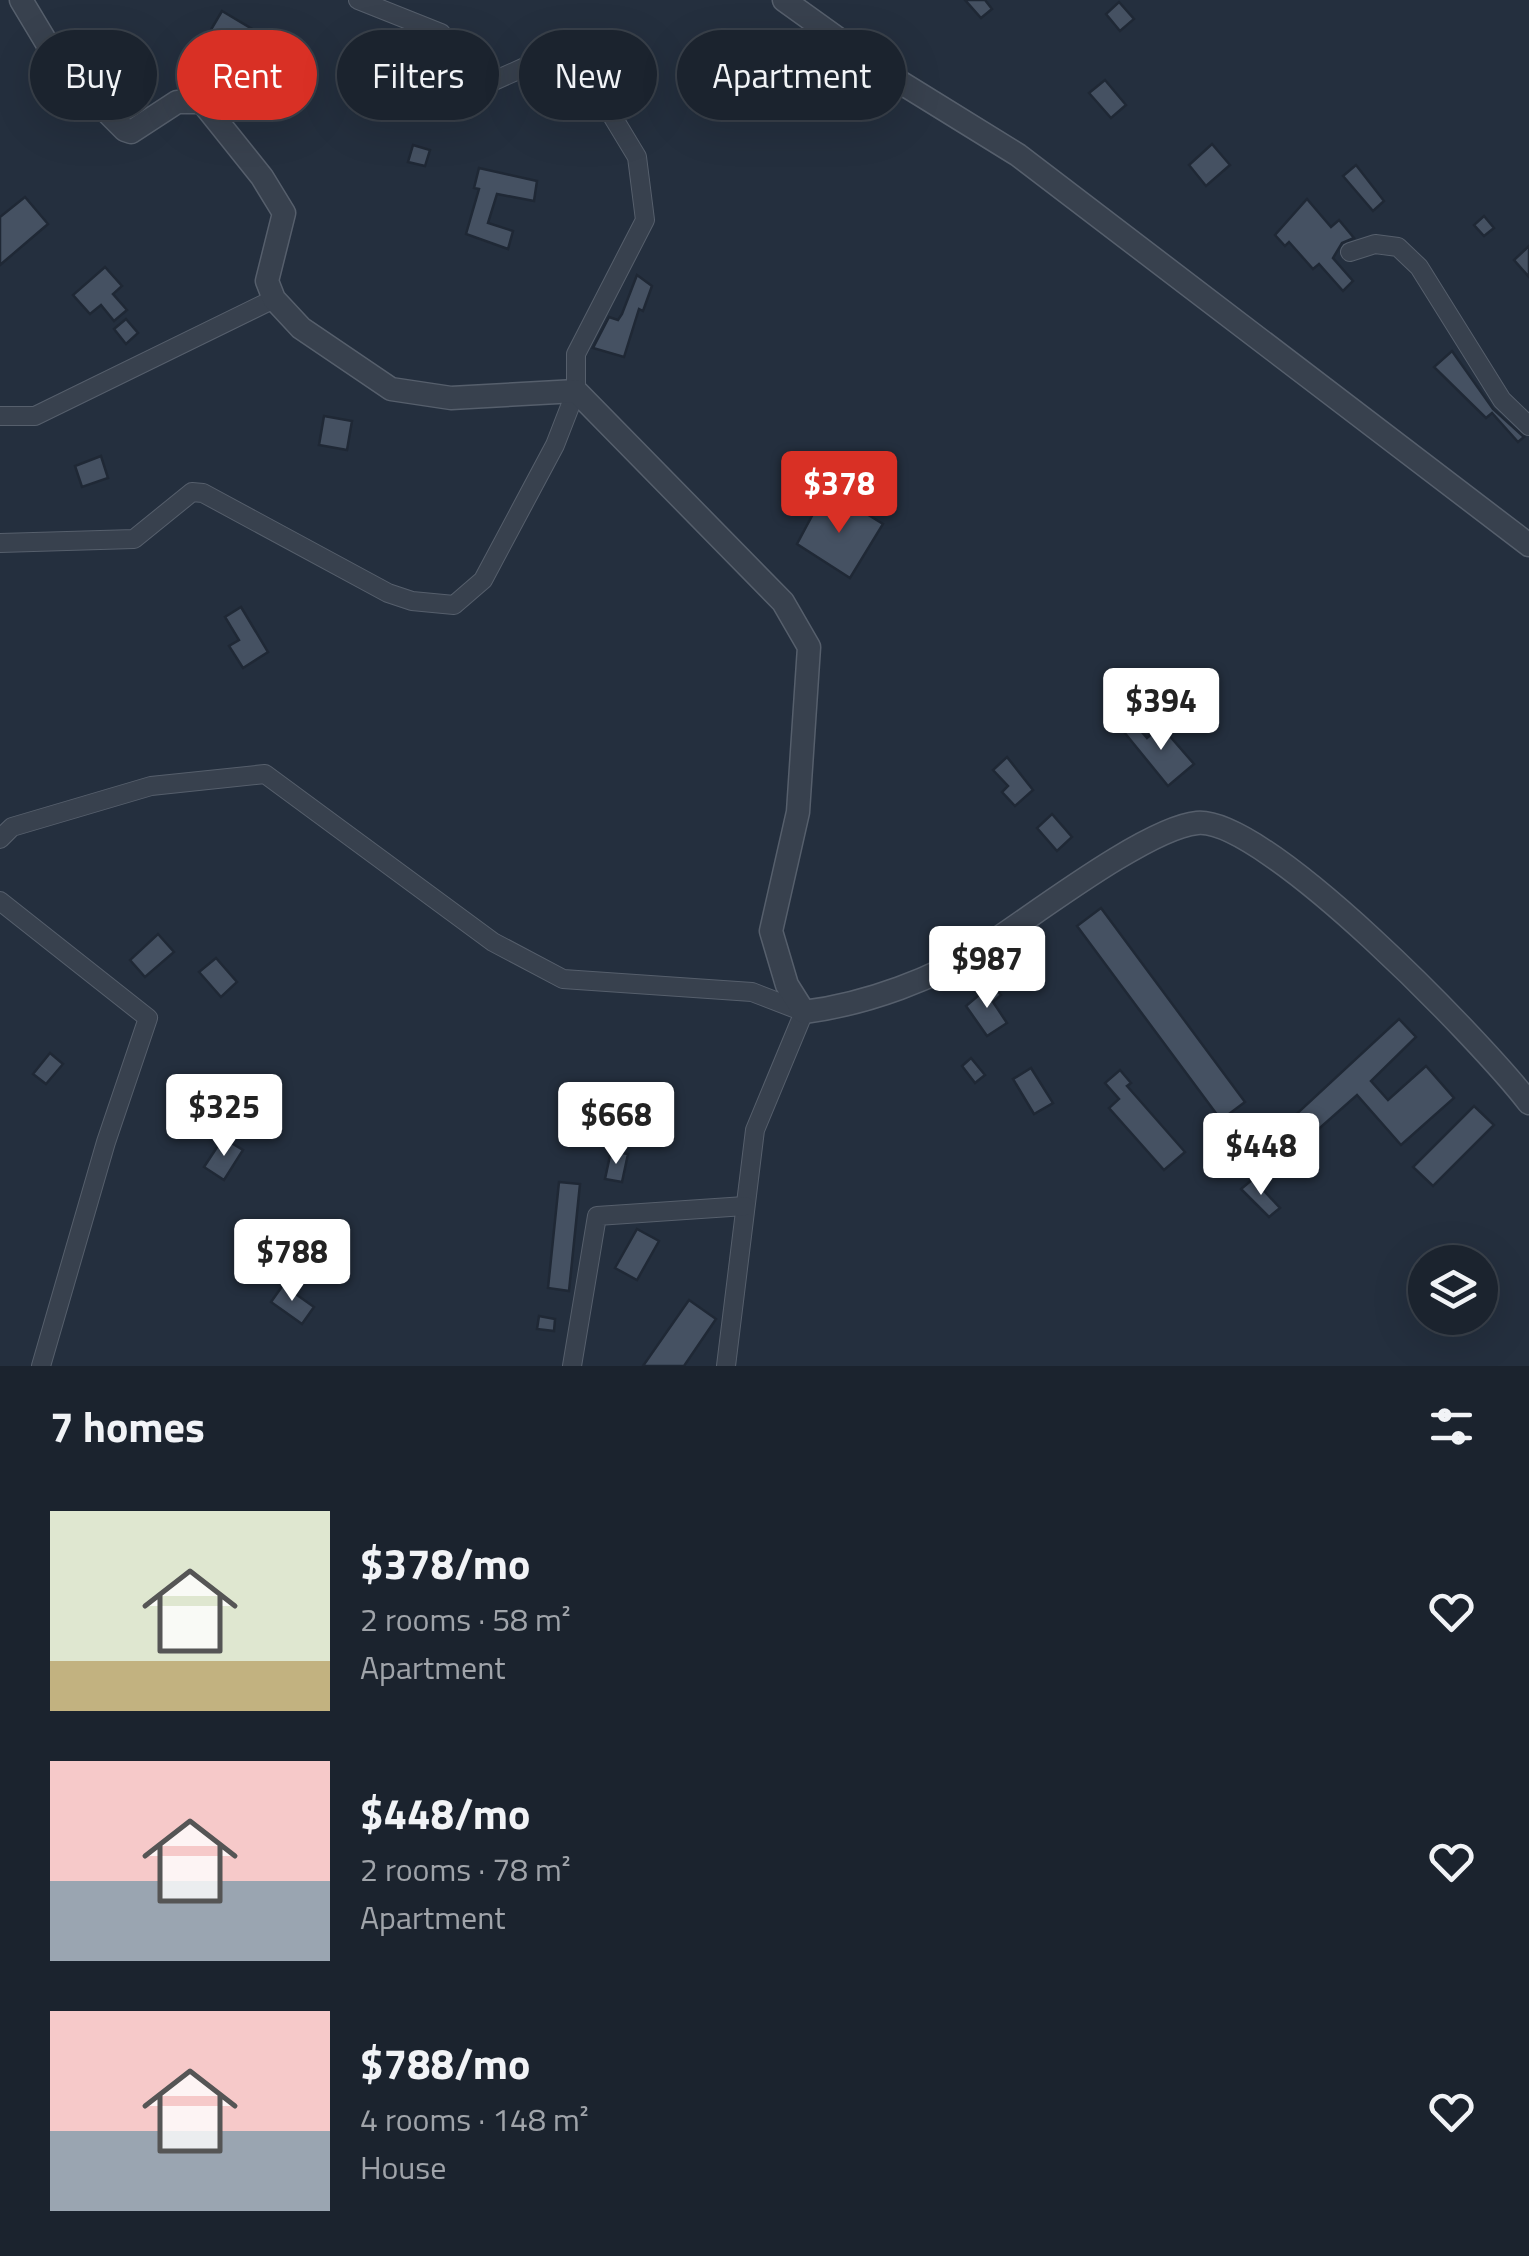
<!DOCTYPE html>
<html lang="en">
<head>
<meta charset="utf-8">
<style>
	body { margin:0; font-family:"Titillium Web",sans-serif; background:#282f3a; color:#f1f3f6; height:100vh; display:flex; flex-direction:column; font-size:38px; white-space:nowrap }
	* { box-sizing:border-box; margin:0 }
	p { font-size:32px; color:#a0a4aa }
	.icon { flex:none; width:55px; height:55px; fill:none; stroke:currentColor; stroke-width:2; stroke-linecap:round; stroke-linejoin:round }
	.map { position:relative; height:1366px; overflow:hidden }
	.sheet { display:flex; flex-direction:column; background:#1b232e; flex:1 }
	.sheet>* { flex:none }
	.hud { position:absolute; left:30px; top:30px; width:1000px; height:90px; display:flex; gap:20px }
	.fabs { position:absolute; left:1408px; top:1245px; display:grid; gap:20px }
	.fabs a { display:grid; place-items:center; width:90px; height:90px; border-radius:50%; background:#1b232e; box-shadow:0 10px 40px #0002,0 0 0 2px #39404a; font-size:50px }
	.price { position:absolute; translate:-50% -85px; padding:0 22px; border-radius:10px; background:#fff; color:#222; font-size:32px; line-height:65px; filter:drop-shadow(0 2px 5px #0008) }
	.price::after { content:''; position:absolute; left:50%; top:60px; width:30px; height:22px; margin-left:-15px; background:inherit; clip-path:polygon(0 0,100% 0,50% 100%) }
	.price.selected { background:#d93025; color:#fff }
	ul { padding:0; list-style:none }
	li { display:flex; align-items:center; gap:30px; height:250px; padding:0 50px }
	li span { display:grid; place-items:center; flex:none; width:280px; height:200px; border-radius:0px; color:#555 }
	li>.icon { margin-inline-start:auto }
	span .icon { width:120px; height:120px; fill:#fffc; stroke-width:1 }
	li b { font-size:42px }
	h2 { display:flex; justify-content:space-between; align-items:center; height:120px; padding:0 50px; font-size:42px }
	.pill { padding:0 35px; border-radius:45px; background:#1b232e; box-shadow:0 10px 40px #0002,0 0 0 2px #39404a; font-size:35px; line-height:90px }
	.pill.selected { background:#d93025; color:#fff }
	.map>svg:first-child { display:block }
	.building { fill:#455162; stroke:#1f2835; stroke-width:2.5 }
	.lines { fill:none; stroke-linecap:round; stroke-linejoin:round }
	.minor-casing { stroke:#565f6c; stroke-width:20 }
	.tertiary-casing { stroke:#565f6c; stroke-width:25 }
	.minor { stroke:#38414e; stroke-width:18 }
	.tertiary { stroke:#38414e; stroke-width:22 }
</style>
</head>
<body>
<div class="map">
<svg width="1529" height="1366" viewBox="0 0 1529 1366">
	<rect width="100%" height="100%" fill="#242f3e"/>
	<g class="building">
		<path d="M 965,0 L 985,0 L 992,9 L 981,18 Z"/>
		<path d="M 1119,2 L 1134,19 L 1120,31 L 1106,14 Z"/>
		<path d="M 222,11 L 264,36 L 252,57 L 209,33 Z"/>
		<path d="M 127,51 L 156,83 L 135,102 L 106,71 Z"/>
		<path d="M 1105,80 L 1126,105 L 1111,118 L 1089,93 Z"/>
		<path d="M 1212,144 L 1230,165 L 1206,186 L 1189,165 Z"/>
		<path d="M 413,145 L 430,150 L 425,166 L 408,162 Z"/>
		<path d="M 1356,165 L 1384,201 L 1373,211 L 1343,176 Z"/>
		<path d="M 479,168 L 537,181 L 534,201 L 497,194 L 488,223 L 513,231 L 508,249 L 466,234 L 479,189 L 474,188 Z"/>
		<path d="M 25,197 L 48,224 L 0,265 L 0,217 Z"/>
		<path d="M 1307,199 L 1331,227 L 1339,220 L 1354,238 L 1342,243 L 1333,258 L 1353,281 L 1343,291 L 1319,264 L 1313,269 L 1289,242 L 1285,246 L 1275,235 Z"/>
		<path d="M 1484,216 L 1494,228 L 1484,236 L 1474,225 Z"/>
		<path d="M 1529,246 L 1529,277 L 1514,260 Z"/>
		<path d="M 105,267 L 122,286 L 113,294 L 127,310 L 114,321 L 101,305 L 90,314 L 73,295 Z"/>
		<path d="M 637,275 L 652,286 L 643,311 L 639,309 L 624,357 L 593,348 L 609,317 L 618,320 L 622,314 Z"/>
		<path d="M 126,319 L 138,333 L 126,344 L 114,329 Z"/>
		<path d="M 1452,351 L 1493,409 L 1524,437 L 1518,442 L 1492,413 L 1486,418 L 1434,367 Z"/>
		<path d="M 324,416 L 352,421 L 347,450 L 319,445 Z"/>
		<path d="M 101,456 L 108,478 L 82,487 L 75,466 Z"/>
		<path d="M 822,497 L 850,512 L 854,506 L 883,524 L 850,578 L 797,544 Z"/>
		<path d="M 241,607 L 268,652 L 243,668 L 229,646 L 239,640 L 225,617 Z"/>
		<path d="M 1134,723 L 1147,738 L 1161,726 L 1194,764 L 1168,786 L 1124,732 Z"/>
		<path d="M 1007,757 L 1033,790 L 1015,806 L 1002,792 L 1008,786 L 993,770 Z"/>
		<path d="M 1052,814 L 1072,837 L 1057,851 L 1037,828 Z"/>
		<path d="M 1101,908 L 1245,1102 L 1221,1120 L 1077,926 Z"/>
		<path d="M 158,934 L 174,952 L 145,977 L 130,960 Z"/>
		<path d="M 216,958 L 237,982 L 221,997 L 199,972 Z"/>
		<path d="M 992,984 L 1001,995 L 993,1002 L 1007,1023 L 987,1036 L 966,1006 Z"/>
		<path d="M 1399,1019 L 1416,1037 L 1371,1081 L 1388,1100 L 1426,1066 L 1454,1098 L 1401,1145 L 1357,1095 L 1278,1165 L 1262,1146 Z"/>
		<path d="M 50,1053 L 63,1064 L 46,1084 L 33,1074 Z"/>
		<path d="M 971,1058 L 985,1075 L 975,1083 L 962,1066 Z"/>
		<path d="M 1031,1068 L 1053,1103 L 1034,1114 L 1013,1079 Z"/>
		<path d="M 1120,1070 L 1131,1083 L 1127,1086 L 1185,1152 L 1164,1170 L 1109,1108 L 1119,1099 L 1105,1083 Z"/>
		<path d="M 1474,1106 L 1494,1125 L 1433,1186 L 1413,1167 Z"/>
		<path d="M 223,1138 L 243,1150 L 224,1180 L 204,1167 Z"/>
		<path d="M 611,1151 L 628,1154 L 622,1182 L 605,1179 Z"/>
		<path d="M 1253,1179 L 1280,1208 L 1269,1217 L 1241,1189 Z"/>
		<path d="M 559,1182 L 580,1184 L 569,1291 L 548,1288 Z"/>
		<path d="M 637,1229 L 659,1241 L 637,1280 L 615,1268 Z"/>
		<path d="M 283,1285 L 314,1307 L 302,1324 L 271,1302 Z"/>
		<path d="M 689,1300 L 716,1319 L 684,1366 L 643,1366 Z"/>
		<path d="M 539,1316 L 555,1319 L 554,1331 L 537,1329 Z"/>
	</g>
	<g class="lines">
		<defs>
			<g id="minor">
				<path d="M 1350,252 L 1375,244 L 1398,247 L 1419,267 L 1502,400 L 1529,426"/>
				<path d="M 0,416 L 35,416 L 274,299"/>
				<path d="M 0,543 L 134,539 L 192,492 L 203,493 L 388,593 L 412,601 L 454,605 L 483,580 L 555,445 L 576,391 L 576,354 L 645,220 L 637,157 L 605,104 L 525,67 L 487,84 L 477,81 L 441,33 L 358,0"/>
				<path d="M 0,839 L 12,827 L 151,786 L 265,774 L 493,942 L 563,979 L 752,992 L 804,1012 L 755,1130 L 726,1366"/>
				<path d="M 0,901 L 148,1018 L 106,1142 L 41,1366"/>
				<path d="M 572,1366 L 597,1216 L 745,1206"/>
			</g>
			<g id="tertiary">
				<path d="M 21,0 L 60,65 L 125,130 L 131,132 L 177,102 L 202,102 L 262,177 L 284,213 L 267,281 L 274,299 L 301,328 L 391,389 L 451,398 L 576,391 L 783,602 L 809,647 L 798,812 L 771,931 L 787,985 L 804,1012 C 867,1004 934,979 988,945 C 1034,915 1147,828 1197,823 C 1265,816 1485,1045 1529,1103"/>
				<path d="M 784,0 L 887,74 L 1018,155 L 1529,545"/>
			</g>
		</defs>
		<use href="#minor" class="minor-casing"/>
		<use href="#tertiary" class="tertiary-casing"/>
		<use href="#minor" class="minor"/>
		<use href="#tertiary" class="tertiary"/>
	</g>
</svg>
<div class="fabs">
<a><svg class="icon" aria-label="layers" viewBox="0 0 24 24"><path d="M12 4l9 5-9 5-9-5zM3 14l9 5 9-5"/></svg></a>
</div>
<b class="price selected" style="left:839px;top:536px">$378</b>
<b class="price" style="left:1161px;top:753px">$394</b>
<b class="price" style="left:987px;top:1011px">$987</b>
<b class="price" style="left:224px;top:1159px">$325</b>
<b class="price" style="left:616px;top:1167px">$668</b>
<b class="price" style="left:1261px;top:1198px">$448</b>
<b class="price" style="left:292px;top:1304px">$788</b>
<div class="hud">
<a class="pill">Buy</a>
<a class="pill selected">Rent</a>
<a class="pill">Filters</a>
<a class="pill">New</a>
<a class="pill">Apartment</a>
</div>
</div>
<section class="sheet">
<h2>7 homes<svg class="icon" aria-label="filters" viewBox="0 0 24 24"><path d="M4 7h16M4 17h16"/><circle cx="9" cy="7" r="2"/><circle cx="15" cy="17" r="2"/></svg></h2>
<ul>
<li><span style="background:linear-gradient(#dfe7d0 75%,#c2b280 0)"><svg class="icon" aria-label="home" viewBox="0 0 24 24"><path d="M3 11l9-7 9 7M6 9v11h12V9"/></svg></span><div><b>$378/mo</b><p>2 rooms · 58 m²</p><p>Apartment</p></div><svg class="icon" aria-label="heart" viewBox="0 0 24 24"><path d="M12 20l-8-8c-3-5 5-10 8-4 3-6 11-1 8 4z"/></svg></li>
<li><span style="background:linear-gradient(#f6c9c9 60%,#9aa5b1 0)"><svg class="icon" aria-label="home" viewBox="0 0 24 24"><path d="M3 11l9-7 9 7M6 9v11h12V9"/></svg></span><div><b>$448/mo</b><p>2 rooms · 78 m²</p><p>Apartment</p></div><svg class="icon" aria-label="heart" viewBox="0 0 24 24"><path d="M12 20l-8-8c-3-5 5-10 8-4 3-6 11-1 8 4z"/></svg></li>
<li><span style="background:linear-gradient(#f6c9c9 60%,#9aa5b1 0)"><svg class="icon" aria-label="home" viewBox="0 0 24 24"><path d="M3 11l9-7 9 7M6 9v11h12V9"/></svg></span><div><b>$788/mo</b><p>4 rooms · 148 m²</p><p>House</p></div><svg class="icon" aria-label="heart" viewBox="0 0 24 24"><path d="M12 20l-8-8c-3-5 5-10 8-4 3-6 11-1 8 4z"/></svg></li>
</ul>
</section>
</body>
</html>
